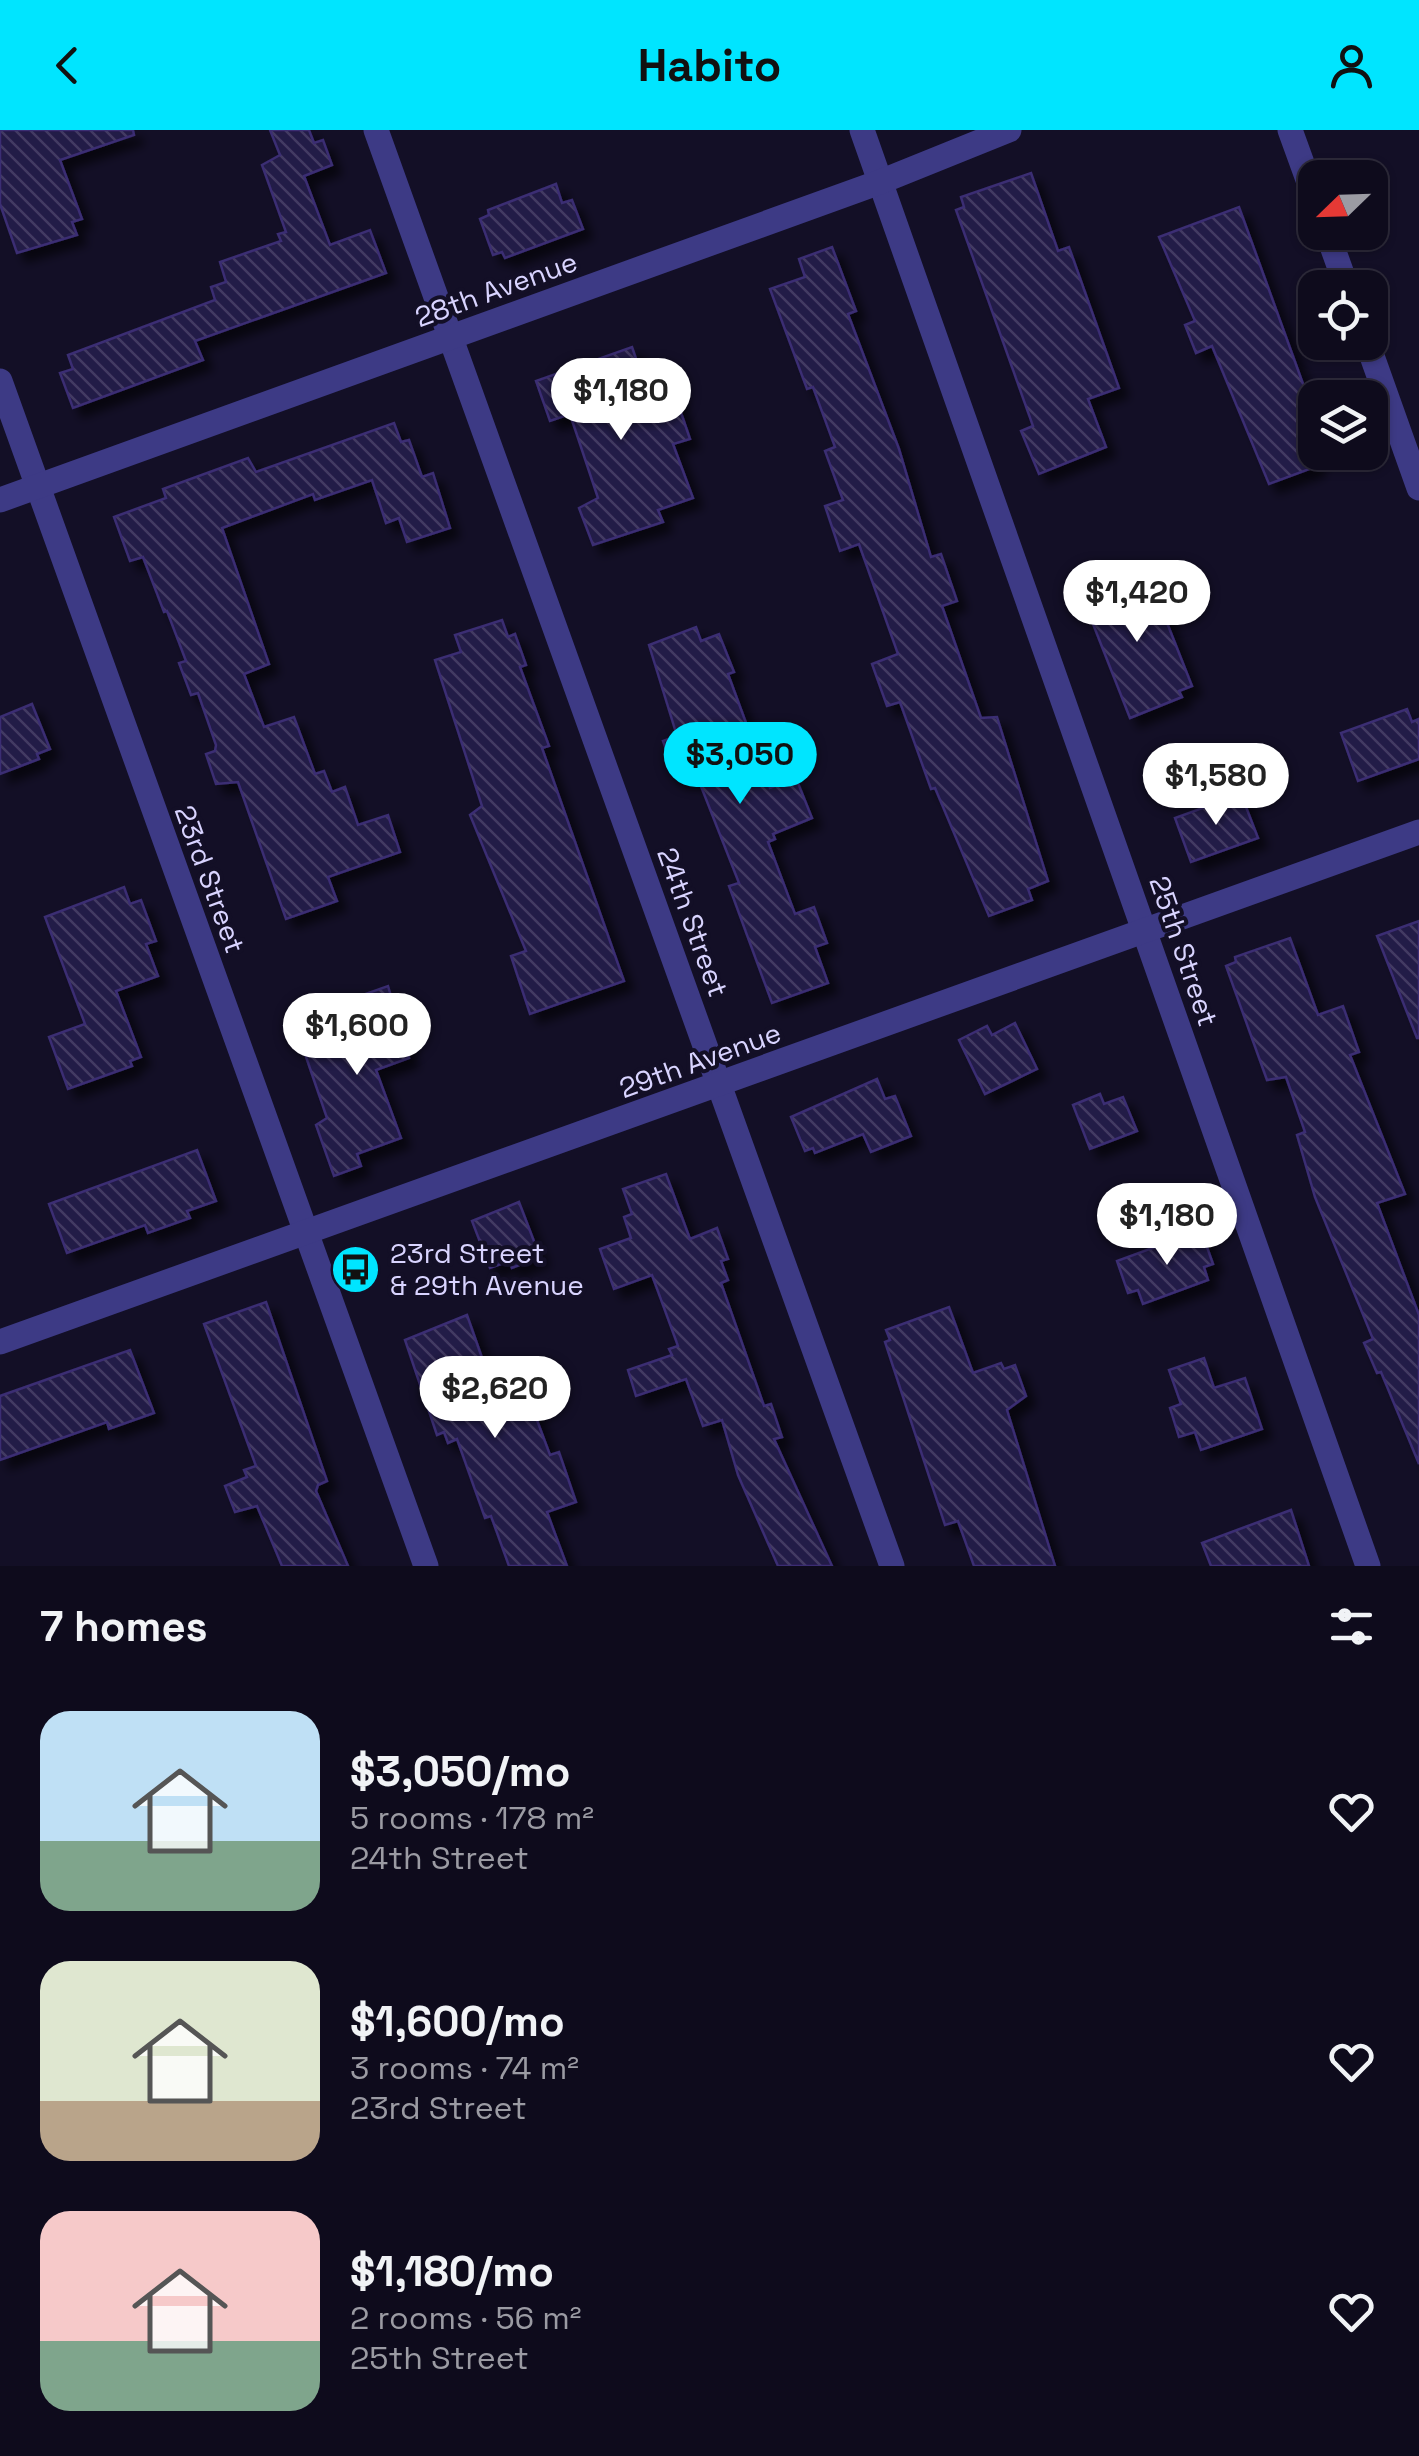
<!DOCTYPE html>
<html lang="en">
<head>
<meta charset="utf-8">
<style>
	body { margin:0; font-family:"Space Grotesk",sans-serif; background:#171425; color:#f1f3f6; height:100vh; display:flex; flex-direction:column; font-size:38px; white-space:nowrap }
	* { box-sizing:border-box; margin:0 }
	p { font-size:32px; color:#9b9ba3 }
	.icon { flex:none; width:55px; height:55px; fill:none; stroke:currentColor; stroke-width:2; stroke-linecap:round; stroke-linejoin:round }
	.map { position:relative; height:1436px; overflow:hidden }
	.sheet { display:flex; flex-direction:column; background:#0e0b1c; flex:1 }
	.sheet>* { flex:none }
	.needle { width:65px; rotate:247deg }
	.fabs { position:absolute; left:1298px; top:30px; display:grid; gap:20px }
	.fabs a { display:grid; place-items:center; width:90px; height:90px; border-radius:20px; background:#0e0b1c; box-shadow:0 2px 8px #0004,0 0 0 2px #2e2b3b; font-size:50px }
	.price { position:absolute; translate:-50% -85px; padding:0 22px; border-radius:35px; background:#fff; color:#222; font-size:32px; line-height:65px; filter:drop-shadow(0 2px 5px #0008) }
	.price::after { content:''; position:absolute; left:50%; top:60px; width:30px; height:22px; margin-left:-15px; background:inherit; clip-path:polygon(0 0,100% 0,50% 100%) }
	.price.selected { background:#00e5ff; color:#111 }
	ul { padding:0; list-style:none }
	li { display:flex; align-items:center; gap:30px; height:250px; padding:0 40px }
	li span { display:grid; place-items:center; flex:none; width:280px; height:200px; border-radius:30px; color:#555 }
	li>.icon { margin-inline-start:auto }
	span .icon { width:120px; height:120px; fill:#fffc; stroke-width:1 }
	li b { font-size:42px }
	h2 { display:flex; justify-content:space-between; align-items:center; height:120px; padding:0 40px; font-size:42px }
	header { display:flex; justify-content:space-between; align-items:center; height:130px; padding:0 40px; background:#00e5ff; color:#111; font-size:45px; font-weight:700 }
	.map>svg:first-child { display:block }
	.building { fill:url(#building-back-hatch); stroke:#3b2d73; stroke-width:2.5; filter:url(#shadow) }
	.lines { fill:none; stroke-linecap:round; stroke-linejoin:round }
	.minor { stroke:#3d3a85; stroke-width:25 }
	.labels { text-anchor:middle; dominant-baseline:central; stroke-width:8; stroke-linejoin:round; paint-order:stroke }
	.street-label { font-size:28px; fill:#d9d4ff; stroke:#130f26 }
	.poi-label { font-size:28px; fill:#d9d4ff; stroke:#130f26; text-anchor:start }
</style>
</head>
<body>
<header><svg class="icon" aria-label="back" viewBox="0 0 24 24"><path d="M15 5l-7 7 7 7"/></svg>Habito<svg class="icon" aria-label="person" viewBox="0 0 24 24"><circle cx="12" cy="8" r="4"/><path d="M4 21q1-7 8-7t8 7"/></svg></header>
<div class="map">
<svg width="1419" height="1436" viewBox="0 0 1419 1436">
	<defs>
		<pattern id="building-back-hatch" width="6" height="6" patternUnits="userSpaceOnUse" patternTransform="scale(2.5)"><rect width="6" height="6" fill="#241b47"/><path d="M-1 5l2 2M0 0l6 6M5-1l2 2" fill="none" stroke="#433b63"/></pattern>
		<filter id="shadow"><feDropShadow dx="9" dy="9" stdDeviation="5" flood-color="#0009"/></filter>
	</defs>
	<rect width="100%" height="100%" fill="#130f26"/>
	<g class="building">
		<path d="M 0,0 L 133,0 L 134,5 L 60,30 L 82,89 L 72,92 L 77,105 L 17,123 L 0,74 Z"/>
		<path d="M 270,0 L 309,0 L 314,13 L 323,10 L 332,35 L 304,46 L 330,115 L 370,100 L 386,143 L 195,211 L 203,230 L 73,278 L 60,243 L 73,239 L 68,225 L 215,170 L 211,157 L 226,152 L 220,132 L 281,111 L 278,104 L 286,102 L 262,35 L 280,25 Z"/>
		<path d="M 1031,43 L 1058,121 L 1069,117 L 1119,258 L 1088,269 L 1106,317 L 1039,344 L 1021,301 L 1033,296 L 956,80 L 964,77 L 961,67 Z"/>
		<path d="M 556,54 L 562,73 L 572,70 L 583,99 L 505,128 L 502,122 L 493,125 L 480,89 L 489,85 L 488,80 Z"/>
		<path d="M 1239,77 L 1315,287 L 1315,337 L 1269,354 L 1212,216 L 1196,223 L 1185,195 L 1195,191 L 1159,107 Z"/>
		<path d="M 832,117 L 856,181 L 848,184 L 899,319 L 931,427 L 941,424 L 957,471 L 942,476 L 981,588 L 997,587 L 1048,751 L 1028,759 L 1032,770 L 989,786 L 935,658 L 931,659 L 900,572 L 887,576 L 872,534 L 898,524 L 859,414 L 840,421 L 825,376 L 843,370 L 825,321 L 835,317 L 813,257 L 807,259 L 770,159 L 805,147 L 799,129 Z"/>
		<path d="M 632,217 L 650,270 L 674,262 L 690,309 L 673,314 L 693,368 L 658,380 L 663,392 L 593,415 L 579,378 L 598,368 L 570,284 L 550,291 L 536,251 Z"/>
		<path d="M 394,293 L 401,312 L 409,310 L 422,347 L 433,343 L 450,398 L 407,412 L 399,388 L 386,393 L 372,350 L 315,370 L 313,364 L 222,398 L 269,534 L 244,544 L 264,597 L 294,587 L 315,644 L 324,641 L 332,662 L 345,657 L 358,695 L 388,685 L 400,722 L 328,747 L 337,771 L 286,789 L 238,652 L 216,654 L 206,624 L 215,621 L 216,615 L 198,563 L 191,565 L 179,533 L 186,531 L 167,481 L 164,482 L 143,427 L 130,431 L 114,387 L 166,368 L 163,359 L 248,328 L 256,342 Z"/>
		<path d="M 1141,442 L 1151,467 L 1156,465 L 1192,556 L 1179,561 L 1182,567 L 1130,588 L 1082,466 Z"/>
		<path d="M 502,490 L 508,507 L 515,504 L 526,535 L 520,537 L 549,616 L 542,618 L 624,851 L 530,884 L 511,826 L 526,821 L 470,685 L 482,676 L 435,530 L 461,522 L 455,505 Z"/>
		<path d="M 696,497 L 701,511 L 719,504 L 734,542 L 728,544 L 770,658 L 796,648 L 812,688 L 773,704 L 775,709 L 768,712 L 795,784 L 814,777 L 827,813 L 815,817 L 828,853 L 772,873 L 729,756 L 739,753 L 697,646 L 676,647 L 663,611 L 677,606 L 649,515 Z"/>
		<path d="M 32,574 L 50,619 L 37,624 L 39,629 L 0,644 L 0,587 Z"/>
		<path d="M 1407,579 L 1412,592 L 1419,589 L 1419,629 L 1358,651 L 1341,603 Z"/>
		<path d="M 1241,664 L 1258,708 L 1191,732 L 1175,688 Z"/>
		<path d="M 124,757 L 130,774 L 141,770 L 156,811 L 146,814 L 158,846 L 116,861 L 141,927 L 130,931 L 132,936 L 68,959 L 49,907 L 85,894 L 45,787 Z"/>
		<path d="M 1419,791 L 1419,908 L 1417,908 L 1377,806 Z"/>
		<path d="M 1290,808 L 1318,885 L 1343,876 L 1359,922 L 1350,925 L 1405,1064 L 1377,1073 L 1419,1185 L 1419,1334 L 1381,1242 L 1377,1243 L 1364,1213 L 1373,1209 L 1315,1067 L 1297,1005 L 1305,1002 L 1286,947 L 1267,950 L 1226,836 L 1236,832 L 1235,827 Z"/>
		<path d="M 388,856 L 409,928 L 376,940 L 401,1008 L 357,1024 L 361,1036 L 334,1046 L 316,995 L 327,988 L 304,921 L 315,918 L 310,903 L 346,890 L 340,873 Z"/>
		<path d="M 1015,893 L 1037,939 L 985,964 L 959,910 L 987,896 L 992,905 Z"/>
		<path d="M 877,949 L 885,969 L 895,966 L 911,1006 L 871,1022 L 863,1004 L 815,1023 L 813,1018 L 805,1021 L 791,987 Z"/>
		<path d="M 1100,964 L 1104,974 L 1123,967 L 1137,1001 L 1090,1019 L 1073,975 Z"/>
		<path d="M 197,1020 L 216,1071 L 187,1081 L 190,1088 L 148,1103 L 145,1095 L 67,1123 L 49,1074 Z"/>
		<path d="M 666,1044 L 690,1109 L 717,1098 L 728,1129 L 721,1131 L 728,1150 L 721,1153 L 764,1276 L 771,1274 L 782,1307 L 774,1309 L 832,1436 L 778,1436 L 738,1345 L 722,1290 L 703,1296 L 686,1249 L 636,1266 L 628,1240 L 672,1225 L 669,1219 L 678,1216 L 652,1145 L 614,1159 L 600,1119 L 631,1108 L 624,1087 L 632,1084 L 623,1059 Z"/>
		<path d="M 519,1072 L 540,1127 L 512,1138 L 509,1131 L 490,1138 L 472,1091 Z"/>
		<path d="M 1193,1103 L 1202,1103 L 1213,1134 L 1204,1137 L 1208,1150 L 1143,1174 L 1138,1160 L 1128,1163 L 1117,1131 Z"/>
		<path d="M 266,1172 L 327,1351 L 318,1355 L 316,1361 L 348,1436 L 282,1436 L 257,1376 L 235,1382 L 225,1356 L 247,1347 L 244,1340 L 256,1336 L 204,1194 Z"/>
		<path d="M 949,1177 L 973,1243 L 1001,1233 L 1004,1239 L 1015,1235 L 1026,1266 L 1007,1280 L 1055,1436 L 974,1436 L 958,1391 L 945,1395 L 885,1212 L 890,1210 L 886,1200 Z"/>
		<path d="M 467,1185 L 488,1245 L 516,1234 L 550,1325 L 559,1322 L 576,1372 L 547,1382 L 567,1436 L 509,1436 L 491,1386 L 485,1388 L 457,1309 L 448,1313 L 444,1302 L 437,1305 L 405,1210 Z"/>
		<path d="M 130,1220 L 154,1283 L 109,1299 L 107,1292 L 0,1330 L 0,1266 Z"/>
		<path d="M 1204,1228 L 1214,1258 L 1245,1248 L 1262,1299 L 1201,1320 L 1195,1302 L 1179,1307 L 1170,1278 L 1181,1274 L 1169,1240 Z"/>
		<path d="M 1291,1380 L 1309,1436 L 1211,1436 L 1202,1413 Z"/>
	</g>
	<g class="lines">
		<g class="minor">
			<path d="M 376,0 L 892,1436"/>
			<path d="M 862,0 L 1368,1436"/>
			<path d="M 1290,0 L 1315,69"/>
			<path d="M 1327,102 L 1347,158"/>
			<path d="M 1367,212 L 1419,358"/>
			<path d="M 0,251 L 426,1436"/>
			<path d="M 0,370 L 880,52 L 1009,0"/>
			<path d="M 0,1212 L 1419,702"/>
		</g>
	</g>
	<defs>
		<symbol id="bus-disc" viewBox="-11 -11 22 22"><circle r="9.5" fill="#00e5ff" stroke="#130f26"/><path d="M-5-6H5V4H4V6H2V4H-2V6H-4V4H-5ZM-3.5-4V0h7V-4ZM-3.5 1.2v1.5H-2V1.2ZM2 1.2v1.5H3.5V1.2Z" fill="#111"/></symbol>
	</defs>
	<g fill-rule="evenodd">
		<use href="#bus-disc" x="328" y="1112" width="55" height="55"/>
	</g>
	<g class="labels">
		<g class="street-label">
			<text transform="translate(496 159) rotate(-20)">28th Avenue</text>
			<text transform="translate(210 749) rotate(70)">23rd Street</text>
			<text transform="translate(693 792) rotate(70)">24th Street</text>
			<text transform="translate(1184 821) rotate(71)">25th Street</text>
			<text transform="translate(700 930) rotate(-20)">29th Avenue</text>
		</g>
		<g class="poi-label">
			<text x="390" y="1123">23rd Street<tspan x="390" dy="32">&amp; 29th Avenue</tspan></text>
		</g>
	</g>
</svg>
<div class="fabs">
<a><svg class="needle" viewBox="-14 -14 28 28"><path d="M0-13l5 13h-10z" fill="#e53935"/><path d="M0 13l5-13h-10z" fill="#9b9ba3"/></svg></a>
<a><svg class="icon" aria-label="locate" viewBox="0 0 24 24"><circle cx="12" cy="12" r="6"/><path d="M12 2v4M12 18v4M2 12h4M18 12h4"/></svg></a>
<a><svg class="icon" aria-label="layers" viewBox="0 0 24 24"><path d="M12 4l9 5-9 5-9-5zM3 14l9 5 9-5"/></svg></a>
</div>
<b class="price" style="left:621px;top:313px">$1,180</b>
<b class="price" style="left:1137px;top:515px">$1,420</b>
<b class="price selected" style="left:740px;top:677px">$3,050</b>
<b class="price" style="left:1216px;top:698px">$1,580</b>
<b class="price" style="left:357px;top:948px">$1,600</b>
<b class="price" style="left:1167px;top:1138px">$1,180</b>
<b class="price" style="left:495px;top:1311px">$2,620</b>
</div>
<section class="sheet">
<h2>7 homes<svg class="icon" aria-label="filters" viewBox="0 0 24 24"><path d="M4 7h16M4 17h16"/><circle cx="9" cy="7" r="2"/><circle cx="15" cy="17" r="2"/></svg></h2>
<ul>
<li><span style="background:linear-gradient(#bfe0f5 65%,#7fa58c 0)"><svg class="icon" aria-label="home" viewBox="0 0 24 24"><path d="M3 11l9-7 9 7M6 9v11h12V9"/></svg></span><div><b>$3,050/mo</b><p>5 rooms · 178 m²</p><p>24th Street</p></div><svg class="icon" aria-label="heart" viewBox="0 0 24 24"><path d="M12 20l-8-8c-3-5 5-10 8-4 3-6 11-1 8 4z"/></svg></li>
<li><span style="background:linear-gradient(#dfe7d0 70%,#b9a48a 0)"><svg class="icon" aria-label="home" viewBox="0 0 24 24"><path d="M3 11l9-7 9 7M6 9v11h12V9"/></svg></span><div><b>$1,600/mo</b><p>3 rooms · 74 m²</p><p>23rd Street</p></div><svg class="icon" aria-label="heart" viewBox="0 0 24 24"><path d="M12 20l-8-8c-3-5 5-10 8-4 3-6 11-1 8 4z"/></svg></li>
<li><span style="background:linear-gradient(#f6c9c9 65%,#7fa58c 0)"><svg class="icon" aria-label="home" viewBox="0 0 24 24"><path d="M3 11l9-7 9 7M6 9v11h12V9"/></svg></span><div><b>$1,180/mo</b><p>2 rooms · 56 m²</p><p>25th Street</p></div><svg class="icon" aria-label="heart" viewBox="0 0 24 24"><path d="M12 20l-8-8c-3-5 5-10 8-4 3-6 11-1 8 4z"/></svg></li>
</ul>
</section>
</body>
</html>
